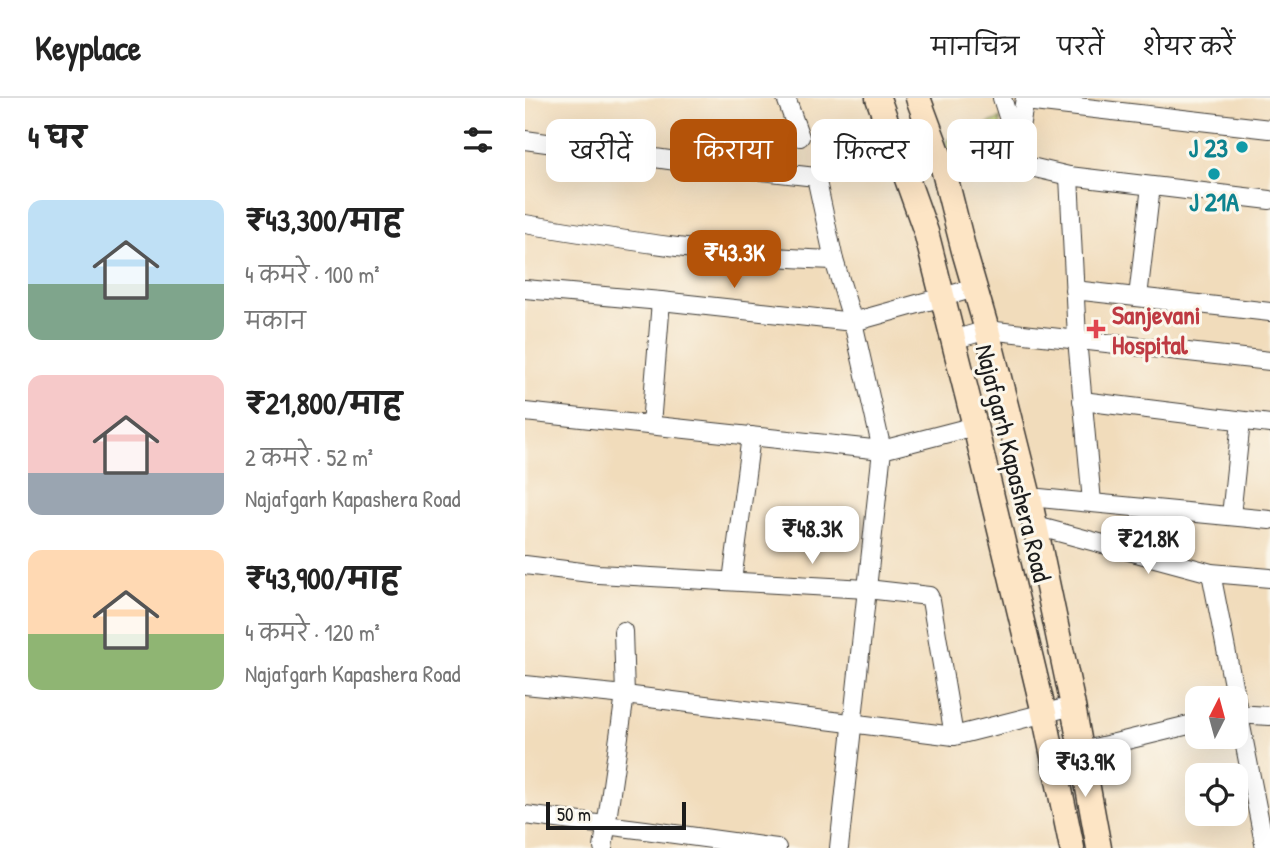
<!DOCTYPE html>
<html lang="hi">
<head>
<meta charset="utf-8">
<style>
	body { margin:0; font-family:"Patrick Hand","Playpen Sans Deva",sans-serif; background:#f2f2f2; color:#222; height:100vh; display:flex; flex-direction:column; font-size:26px; white-space:nowrap }
	* { box-sizing:border-box; margin:0 }
	p { font-size:23px; color:#767676 }
	.icon { flex:none; width:38px; height:38px; fill:none; stroke:currentColor; stroke-width:2; stroke-linecap:round; stroke-linejoin:round }
	.map { position:relative; flex:1; overflow:hidden }
	.panel { display:flex; flex-direction:column; background:#fff; width:525px }
	.panel>* { flex:none }
	.top-card { position:absolute; left:21px; top:21px; width:618px; height:63px; display:flex; gap:14px }
	.needle { width:46px; rotate:6deg }
	.buttons { position:absolute; left:660px; top:588px; display:grid; gap:14px }
	.buttons a { display:grid; place-items:center; width:63px; height:63px; border-radius:14px; background:#fff; box-shadow:0 7px 28px #0002; font-size:35px }
	.scale { position:absolute; left:21px; bottom:18px; width:140px; box-sizing:border-box; padding-left:7px; border:4px solid #1c1c1c; border-top:0; font-size:19px; line-height:24px; white-space:nowrap; color:#1c1c1c; -webkit-text-stroke:5px #fbf7ec; paint-order:stroke }
	.price { position:absolute; translate:-50% -60px; padding:0 16px; border-radius:14px; background:#fff; color:#222; font-size:23px; line-height:46px; filter:drop-shadow(0 2px 4px #0008) }
	.price::after { content:''; position:absolute; left:50%; top:42px; width:21px; height:16px; margin-left:-10px; background:inherit; clip-path:polygon(0 0,100% 0,50% 100%) }
	.price.on { background:#b45309; color:#fff }
	ul { padding:0; list-style:none }
	li { display:flex; align-items:center; gap:21px; height:175px; padding:0 28px }
	li span { display:grid; place-items:center; flex:none; width:196px; height:140px; border-radius:14px; color:#555 }
	li>.icon { margin-inline-start:auto }
	span .icon { width:84px; height:84px; fill:#fffc; stroke-width:1 }
	li b { font-size:30px }
	h2 { display:flex; justify-content:space-between; align-items:center; height:84px; padding:0 28px; font-size:30px }
	.tag { padding:0 24px; border-radius:14px; background:#fff; box-shadow:0 7px 28px #0002; font-size:24px; line-height:63px }
	.tag.on { background:#b45309; color:#fff }
	header { display:flex; align-items:center; gap:42px; box-sizing:border-box; height:98px; padding:0 35px; background:#fff; border-bottom:2px solid #e0e0e0 }
	header strong { font-size:33px }
	nav { display:flex; gap:38px; margin-inline-start:auto; font-size:24px }
	main { display:flex; flex:1; min-height:0 }
	.map>svg:first-child { display:block }
	.green { fill:#c3d274; stroke:#707748; stroke-width:2 }
	.lines { fill:none; stroke-linecap:round; stroke-linejoin:round }
	.minor-casing { stroke:#3c3934; stroke-width:20 }
	.secondary-casing { stroke:#3c3934; stroke-width:27 }
	.minor { stroke:#fff; stroke-width:18 }
	.secondary { stroke:#fde5c5; stroke-width:24 }
	.culture-dot { fill:#0f9aa8; stroke:#fbf7ec; stroke-width:2.5 }
	.health-dot { fill:#e0444e; stroke:#fbf7ec; stroke-width:2.5 }
	.labels { text-anchor:middle; dominant-baseline:central; stroke-width:6; stroke-linejoin:round; paint-order:stroke }
	.culture-label { font-size:26px; font-weight:bold; fill:#0d838f; stroke:#fbf7ec; text-anchor:end }
	.health-label { font-size:26px; font-weight:bold; fill:#be3a42; stroke:#fbf7ec; text-anchor:start }
	.street-label { font-size:26px; fill:#1c1c1c; stroke:#fbf7ec }
</style>
</head>
<body>
<header>
<strong>Keyplace</strong>
<nav><a>मानचित्र</a><a>परतें</a><a>शेयर करें</a></nav>
</header>
<main>
<section class="panel">
<h2>4 घर<svg class="icon" aria-label="filters" viewBox="0 0 24 24"><path d="M4 7h16M4 17h16"/><circle cx="9" cy="7" r="2"/><circle cx="15" cy="17" r="2"/></svg></h2>
<ul>
<li><span style="background:linear-gradient(#bfe0f5 60%,#7fa58c 0)"><svg class="icon" aria-label="home" viewBox="0 0 24 24"><path d="M3 11l9-7 9 7M6 9v11h12V9"/></svg></span><div><b>₹43,300/माह</b><p>4 कमरे · 100 m²</p><p>मकान</p></div></li>
<li><span style="background:linear-gradient(#f6c9c9 70%,#9aa5b1 0)"><svg class="icon" aria-label="home" viewBox="0 0 24 24"><path d="M3 11l9-7 9 7M6 9v11h12V9"/></svg></span><div><b>₹21,800/माह</b><p>2 कमरे · 52 m²</p><p>Najafgarh Kapashera Road</p></div></li>
<li><span style="background:linear-gradient(#ffd9b3 60%,#8fb573 0)"><svg class="icon" aria-label="home" viewBox="0 0 24 24"><path d="M3 11l9-7 9 7M6 9v11h12V9"/></svg></span><div><b>₹43,900/माह</b><p>4 कमरे · 120 m²</p><p>Najafgarh Kapashera Road</p></div></li>
</ul>
</section>
<div class="map">
<svg width="745" height="750" viewBox="0 0 745 750">
	<rect width="100%" height="100%" fill="#fbf7ec"/>
	<filter id="ink" filterUnits="userSpaceOnUse"><feTurbulence type="fractalNoise" baseFrequency=".0143" numOctaves="2"/><feDisplacementMap in="SourceGraphic" scale="14" xChannelSelector="R" yChannelSelector="G"/><feConvolveMatrix kernelMatrix="1 2 1 2 8 2 1 2 1" color-interpolation-filters="sRGB"/></filter>
	<filter id="wash" filterUnits="userSpaceOnUse"><feTurbulence type="fractalNoise" baseFrequency=".00686" numOctaves="4" result="noise"/><feDisplacementMap in="SourceGraphic" scale="28" xChannelSelector="R" yChannelSelector="G"/><feGaussianBlur stdDeviation="1.57" result="paint"/><feColorMatrix in="noise" values="0 0 0 0 0 0 0 0 0 0 0 0 0 0 0 0 0 1.4 0 .05"/><feComposite in="paint" operator="in"/></filter>
	<g filter="url(#wash)">
		<rect width="100%" height="100%" fill="#f1dcbb"/>
		<path class="green" d="M 475,21 L 476,61 L 427,61 L 420,43 Z"/>
	</g>
	<g filter="url(#ink)">
		<g class="lines">
			<defs>
				<g id="minor">
					<path d="M 261,0 L 275,39"/>
					<path d="M 477,0 L 491,44"/>
					<path d="M 500,3 L 745,31"/>
					<path d="M 0,42 L 173,66 L 291,79 L 309,162 L 328,224 L 357,352 L 0,314"/>
					<path d="M 489,65 L 500,0"/>
					<path d="M 379,71 L 416,62 L 489,65 L 544,78 L 745,102"/>
					<path d="M 544,78 L 552,241 L 567,404"/>
					<path d="M 0,126 C 102,143 206,159 309,162"/>
					<path d="M 0,191 L 136,203 L 328,224 L 450,190"/>
					<path d="M 549,192 L 745,214"/>
					<path d="M 613,199 L 626,88"/>
					<path d="M 428,242 L 462,232 L 745,263"/>
					<path d="M 557,303 L 745,326"/>
					<path d="M 126,327 L 136,203"/>
					<path d="M 504,399 L 745,422"/>
					<path d="M 706,418 L 716,323"/>
					<path d="M 511,428 L 686,475 L 745,480"/>
					<path d="M 0,467 L 73,476 L 342,491 L 404,498 L 406,502 L 429,638"/>
					<path d="M 686,475 L 740,750"/>
					<path d="M 207,483 L 226,338"/>
					<path d="M 0,587 L 100,597 L 429,638 L 548,608"/>
					<path d="M 710,616 L 745,618"/>
					<path d="M 529,662 L 557,653 L 672,625"/>
					<path d="M 0,717 C 84,727 168,738 252,750"/>
					<path d="M 78,750 L 100,597 L 98,533"/>
					<path d="M 314,750 L 357,352 L 450,328"/>
				</g>
				<g id="secondary">
					<path d="M 353,0 L 401,134 L 450,328 L 519,615 L 547,750"/>
					<path d="M 393,0 L 416,62 L 439,153 L 462,232 L 504,399 L 548,608 L 574,750"/>
				</g>
			</defs>
			<use href="#minor" class="minor-casing"/>
			<use href="#secondary" class="secondary-casing"/>
			<use href="#minor" class="minor"/>
			<use href="#secondary" class="secondary"/>
		</g>
	</g>
	<g class="culture-dot">
		<circle cx="717" cy="49" r="7"/>
		<circle cx="689" cy="76" r="7"/>
	</g>
	<path class="health-dot" d="M567.5 220.5h7v7h7v7h-7v7h-7v-7h-7v-7h7z"/>
	<g class="labels">
		<g class="culture-label">
			<text x="703" y="49">J 23</text>
			<text x="689" y="103" text-anchor="middle">J 21A</text>
		</g>
		<g class="health-label">
			<text x="587" y="216">Sanjevani<tspan x="587" dy="30">Hospital</tspan></text>
		</g>
		<g class="street-label">
			<text transform="translate(489 365) rotate(76)">Najafgarh Kapashera Road</text>
		</g>
	</g>
</svg>
<div class="buttons">
<a><svg class="needle" viewBox="-14 -14 28 28"><path d="M0-13l5 13h-10z" fill="#e53935"/><path d="M0 13l5-13h-10z" fill="#767676"/></svg></a>
<a><svg class="icon" aria-label="locate" viewBox="0 0 24 24"><circle cx="12" cy="12" r="6"/><path d="M12 2v4M12 18v4M2 12h4M18 12h4"/></svg></a>
</div>
<div class="scale">50 m</div>
<b class="price on" style="left:209px;top:192px">₹43.3K</b>
<b class="price" style="left:287px;top:468px">₹48.3K</b>
<b class="price" style="left:623px;top:478px">₹21.8K</b>
<b class="price" style="left:560px;top:701px">₹43.9K</b>
<div class="top-card">
<a class="tag">खरीदें</a>
<a class="tag on">किराया</a>
<a class="tag">फ़िल्टर</a>
<a class="tag">नया</a>
</div>
</div>
</main>
</body>
</html>
